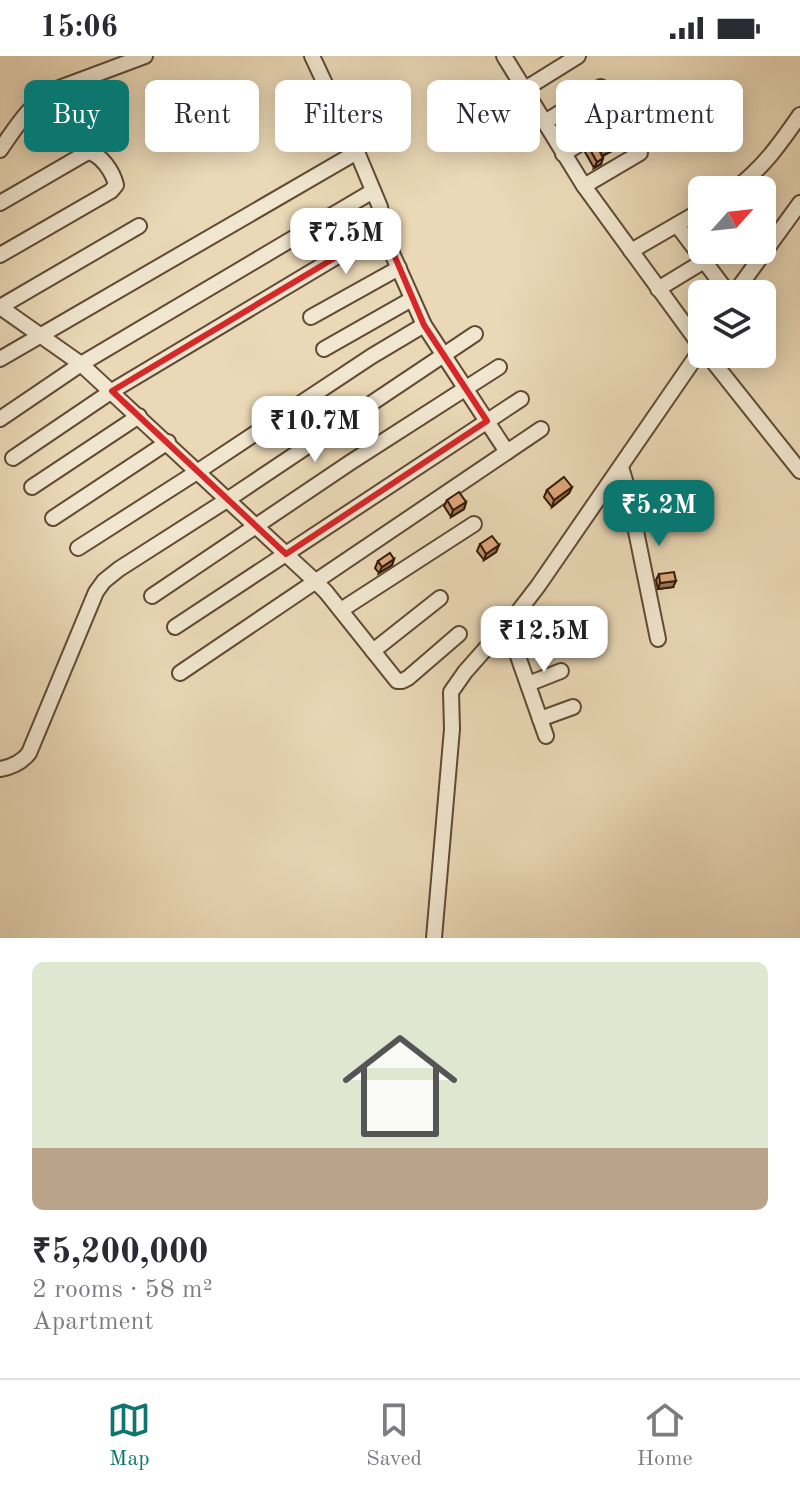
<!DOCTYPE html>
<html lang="en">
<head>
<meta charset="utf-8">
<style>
	body { margin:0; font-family:"Old Standard TT",serif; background:#f7f7f7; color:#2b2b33; height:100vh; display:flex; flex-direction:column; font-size:30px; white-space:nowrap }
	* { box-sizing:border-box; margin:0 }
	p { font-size:26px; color:#7c7c81 }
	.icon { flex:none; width:44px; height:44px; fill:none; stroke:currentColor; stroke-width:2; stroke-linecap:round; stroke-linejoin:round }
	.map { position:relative; height:882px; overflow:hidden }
	.details { display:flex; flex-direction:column; background:#fff; flex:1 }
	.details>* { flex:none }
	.hud { position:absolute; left:24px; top:24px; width:752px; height:72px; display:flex; gap:16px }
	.needle { width:52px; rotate:63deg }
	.fabs { position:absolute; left:688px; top:120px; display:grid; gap:16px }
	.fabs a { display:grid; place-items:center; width:88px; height:88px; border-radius:12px; background:#fff; box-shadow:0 4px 20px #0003; font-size:40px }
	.price { position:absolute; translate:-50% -68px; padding:0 18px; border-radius:16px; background:#fff; color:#222; font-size:26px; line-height:52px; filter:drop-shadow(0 2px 4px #0008) }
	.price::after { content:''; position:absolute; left:50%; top:48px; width:24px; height:18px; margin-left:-12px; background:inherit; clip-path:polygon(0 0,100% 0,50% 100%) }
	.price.selected { background:#0f766e; color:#fff }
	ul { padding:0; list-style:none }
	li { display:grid; align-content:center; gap:16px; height:424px; padding:0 32px }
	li+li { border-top:2px solid #e1e1e2 }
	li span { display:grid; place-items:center; height:248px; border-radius:12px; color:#555 }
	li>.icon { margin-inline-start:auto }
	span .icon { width:144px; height:144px; fill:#fffc; stroke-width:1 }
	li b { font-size:34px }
	.tag { padding:0 28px; border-radius:12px; background:#fff; box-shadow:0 4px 20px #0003; font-size:28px; line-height:72px }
	.tag.selected { background:#0f766e; color:#fff }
	.status { display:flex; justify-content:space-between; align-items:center; height:56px; padding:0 40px; background:#fff; direction:ltr }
	.status svg { height:22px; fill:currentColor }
	.dock { display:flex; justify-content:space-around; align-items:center; height:112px; border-top:2px solid #e1e1e2; background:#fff; font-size:22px; color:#7c7c81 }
	.dock a { display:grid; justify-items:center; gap:4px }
	.dock .selected { color:#0f766e }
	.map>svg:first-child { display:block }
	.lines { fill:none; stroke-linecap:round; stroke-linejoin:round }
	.minor-casing { stroke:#5f4a33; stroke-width:18 }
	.minor { stroke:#f1e6d0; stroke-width:14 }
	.wall { fill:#c28f6b; stroke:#311b07; stroke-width:2 }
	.shaded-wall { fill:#9e7457; stroke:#311b07; stroke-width:2 }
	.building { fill:#e1a67c; stroke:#311b07; stroke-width:2 }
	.marked { fill:none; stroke:#d62828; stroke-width:6; stroke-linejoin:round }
</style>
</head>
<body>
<div class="status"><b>15:06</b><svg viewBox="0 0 49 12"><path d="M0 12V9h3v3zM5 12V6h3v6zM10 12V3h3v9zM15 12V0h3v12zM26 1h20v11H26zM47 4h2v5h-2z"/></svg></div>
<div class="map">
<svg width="800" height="882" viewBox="0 0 800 882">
	<rect width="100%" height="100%" fill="#ead8b6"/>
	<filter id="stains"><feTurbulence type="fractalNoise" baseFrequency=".0025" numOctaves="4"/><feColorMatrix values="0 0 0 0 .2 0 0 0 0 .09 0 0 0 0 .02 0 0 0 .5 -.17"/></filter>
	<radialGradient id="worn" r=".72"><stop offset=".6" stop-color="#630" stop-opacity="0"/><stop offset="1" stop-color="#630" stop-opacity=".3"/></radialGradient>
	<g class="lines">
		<defs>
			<g id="minor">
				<path d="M 312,0 L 357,96 L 380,151 L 387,186 L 424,269 L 507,396"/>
				<path d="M 504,0 L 584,130 L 702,292"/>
				<path d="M 525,33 L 578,0"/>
				<path d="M 545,66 L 601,31"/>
				<path d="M 0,94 C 16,71 29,49 54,34 L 145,0"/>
				<path d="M 563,98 L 622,62"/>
				<path d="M 584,130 L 640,97"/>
				<path d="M 734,134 C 764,111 779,89 800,59"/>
				<path d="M 0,147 L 88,96 C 101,98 113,116 116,129 L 111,135 L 0,199"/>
				<path d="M 677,169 L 729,238"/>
				<path d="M 631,195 L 702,154"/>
				<path d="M 658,233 L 704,205"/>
				<path d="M 734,238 L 800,147"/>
				<path d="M 0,251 L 81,308 L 316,526 L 326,536 L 397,625 L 402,625 L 408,622 L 459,578"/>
				<path d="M 0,251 L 139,170"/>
				<path d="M 311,261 L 399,212"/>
				<path d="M 324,293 L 412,243"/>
				<path d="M 707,298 L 800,415"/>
				<path d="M 0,303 L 357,96"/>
				<path d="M 0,363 L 81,308 L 373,135"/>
				<path d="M 13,402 L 112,335 L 383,173"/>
				<path d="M 621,411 L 627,431 L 658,583"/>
				<path d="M 32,431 L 139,360"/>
				<path d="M 53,462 L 168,386"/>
				<path d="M 78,492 L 197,416 L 372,300 L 424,269"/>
				<path d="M 152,540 L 351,406 L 499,311"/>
				<path d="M 341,554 L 474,468"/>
				<path d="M 507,569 L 546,680"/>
				<path d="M 175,571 L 521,343"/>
				<path d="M 515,591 L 548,578"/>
				<path d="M 373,595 L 440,542"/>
				<path d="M 180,617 L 541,373"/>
				<path d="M 528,628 L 561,615"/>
				<path d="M 540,663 L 573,651"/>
				<path d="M 0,713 C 12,711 22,706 29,697 L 96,536 L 104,525 L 119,513 L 227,444 L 475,278"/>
				<path d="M 434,882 L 452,673 L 451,636 L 465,616 L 518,556 L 538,530 L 702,292"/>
			</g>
		</defs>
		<use href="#minor" class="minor-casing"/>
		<use href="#minor" class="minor"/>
	</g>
	<g class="wall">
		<path d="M 617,88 L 614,94 L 602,100 L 603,102 L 601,108 L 594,112 L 585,96 L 588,90 Z"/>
		<path d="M 572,431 L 569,437 L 552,451 L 544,441 L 547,434 Z"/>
		<path d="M 447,444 L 466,446 L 464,453 L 451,461 L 444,450 Z"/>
		<path d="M 480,488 L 499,489 L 496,496 L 484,504 L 477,495 Z"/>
		<path d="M 394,503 L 392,509 L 379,517 L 375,512 L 378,505 Z"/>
		<path d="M 659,518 L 673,531 L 658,533 L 656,524 Z"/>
	</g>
	<g class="shaded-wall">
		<path d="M 617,88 L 614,94 L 598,102 L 600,96 Z"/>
		<path d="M 603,102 L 601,108 L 594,112 L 597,106 Z"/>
		<path d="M 572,431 L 569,437 L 552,451 L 554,444 Z"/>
		<path d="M 466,446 L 464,453 L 451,461 L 453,454 Z"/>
		<path d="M 499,489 L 496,496 L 484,504 L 486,498 Z"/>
		<path d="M 394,503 L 392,509 L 379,517 L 382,511 Z"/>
		<path d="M 676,525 L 673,531 L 658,533 L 660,527 Z"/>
	</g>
	<g class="building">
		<path d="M 611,76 L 617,88 L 600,96 L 603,102 L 597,106 L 588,90 Z"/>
		<path d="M 564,421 L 572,431 L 554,444 L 547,434 Z"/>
		<path d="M 459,436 L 466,446 L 453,454 L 447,444 Z"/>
		<path d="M 492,480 L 499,489 L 486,498 L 480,488 Z"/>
		<path d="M 390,497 L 394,503 L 382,511 L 378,505 Z"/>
		<path d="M 674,516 L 676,525 L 660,527 L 659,518 Z"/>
	</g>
	<path class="marked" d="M 383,173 L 424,269 L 487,365 L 286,498 L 112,335 Z"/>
	<rect width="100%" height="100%" filter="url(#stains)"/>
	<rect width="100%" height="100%" fill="url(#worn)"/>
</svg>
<div class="fabs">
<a><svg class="needle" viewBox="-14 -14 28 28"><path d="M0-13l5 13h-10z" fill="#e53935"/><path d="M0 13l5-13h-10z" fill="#7c7c81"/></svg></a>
<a><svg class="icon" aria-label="layers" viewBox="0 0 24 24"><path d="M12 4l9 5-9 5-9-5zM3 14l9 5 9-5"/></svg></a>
</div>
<b class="price" style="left:346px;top:220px">₹7.5M</b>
<b class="price" style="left:315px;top:408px">₹10.7M</b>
<b class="price selected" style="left:659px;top:492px">₹5.2M</b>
<b class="price" style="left:544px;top:618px">₹12.5M</b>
<div class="hud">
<a class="tag selected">Buy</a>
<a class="tag">Rent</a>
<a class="tag">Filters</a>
<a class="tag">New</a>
<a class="tag">Apartment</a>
</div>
</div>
<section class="details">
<ul>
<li><span style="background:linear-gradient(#dfe7d0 75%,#b9a48a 0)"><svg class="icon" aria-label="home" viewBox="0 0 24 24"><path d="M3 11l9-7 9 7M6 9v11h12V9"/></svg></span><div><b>₹5,200,000</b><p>2 rooms · 58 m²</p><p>Apartment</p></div></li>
</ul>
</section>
<nav class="dock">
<a class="selected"><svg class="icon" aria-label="map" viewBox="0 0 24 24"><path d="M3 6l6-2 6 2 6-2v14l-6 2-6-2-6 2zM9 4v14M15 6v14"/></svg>Map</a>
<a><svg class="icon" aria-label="saved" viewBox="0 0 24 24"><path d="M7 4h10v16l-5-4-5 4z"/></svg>Saved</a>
<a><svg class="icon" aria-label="home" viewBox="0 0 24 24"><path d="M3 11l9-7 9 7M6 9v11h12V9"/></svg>Home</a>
</nav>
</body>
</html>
